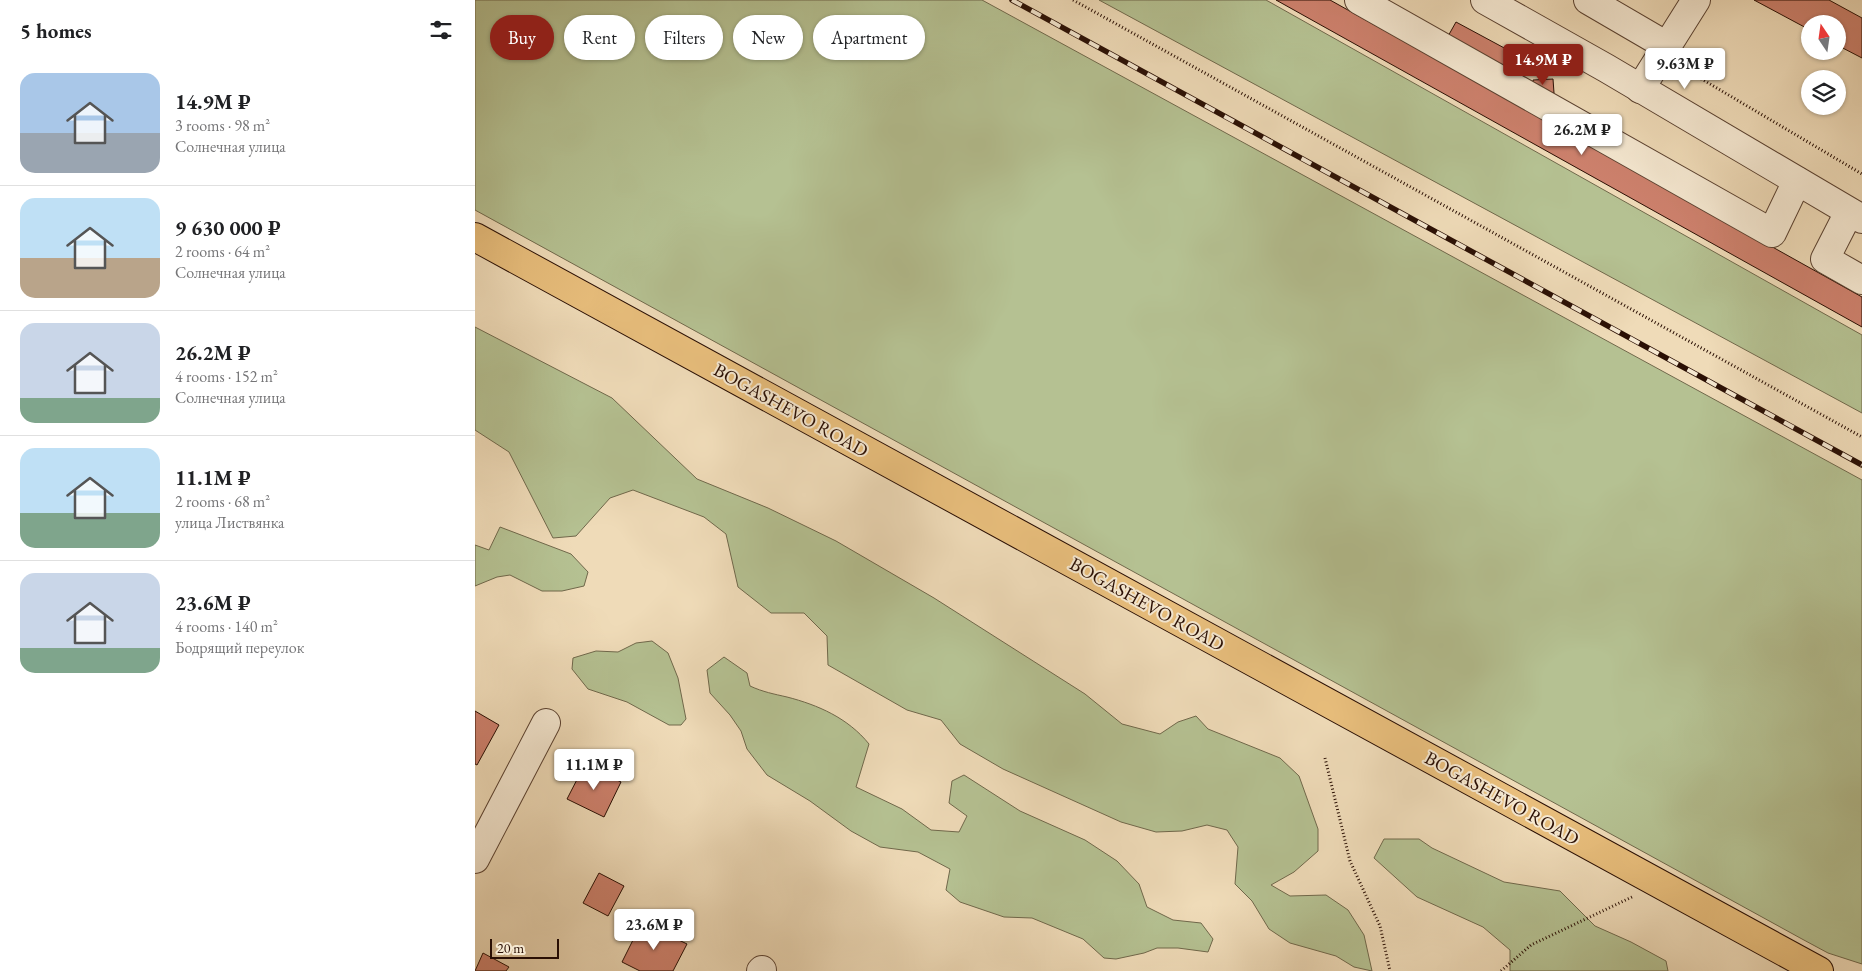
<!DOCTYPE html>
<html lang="en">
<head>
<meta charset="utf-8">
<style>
	body { margin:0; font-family:"EB Garamond",serif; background:#f2f2f2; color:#202124; height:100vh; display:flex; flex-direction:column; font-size:19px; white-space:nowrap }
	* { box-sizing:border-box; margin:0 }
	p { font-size:16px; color:#757577 }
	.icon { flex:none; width:28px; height:28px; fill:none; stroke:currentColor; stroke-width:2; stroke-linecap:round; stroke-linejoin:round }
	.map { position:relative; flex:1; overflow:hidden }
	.panel { display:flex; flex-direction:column; background:#fff; width:475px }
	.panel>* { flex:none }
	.top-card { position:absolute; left:15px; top:15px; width:475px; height:45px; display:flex; gap:10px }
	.needle { width:32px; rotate:347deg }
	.buttons { position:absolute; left:1326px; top:15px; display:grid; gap:10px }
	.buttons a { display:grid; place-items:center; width:45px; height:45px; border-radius:50%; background:#fff; box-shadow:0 1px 4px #0004; font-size:25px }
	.scale { position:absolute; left:15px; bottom:12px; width:69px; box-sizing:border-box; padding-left:5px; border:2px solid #2a0f04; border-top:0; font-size:14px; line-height:18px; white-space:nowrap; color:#2a0f04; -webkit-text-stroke:4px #f5e8d1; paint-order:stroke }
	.price { position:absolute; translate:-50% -42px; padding:0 11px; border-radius:5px; background:#fff; color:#222; font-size:16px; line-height:32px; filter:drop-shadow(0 1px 2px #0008) }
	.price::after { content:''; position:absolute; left:50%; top:30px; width:15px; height:11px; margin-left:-8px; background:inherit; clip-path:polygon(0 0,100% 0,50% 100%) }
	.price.current { background:#8f2418; color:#fff }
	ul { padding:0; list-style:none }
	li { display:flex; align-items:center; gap:15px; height:125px; padding:0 20px }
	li+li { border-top:1px solid #e0e0e0 }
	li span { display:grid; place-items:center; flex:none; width:140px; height:100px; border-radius:15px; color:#555 }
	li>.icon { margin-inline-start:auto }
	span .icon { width:60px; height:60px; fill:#fffc; stroke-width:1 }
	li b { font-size:21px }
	h2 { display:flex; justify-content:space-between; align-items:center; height:60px; padding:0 20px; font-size:21px }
	.tag { padding:0 18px; border-radius:22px; background:#fff; box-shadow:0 1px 4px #0004; font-size:18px; line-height:45px }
	.tag.current { background:#8f2418; color:#fff }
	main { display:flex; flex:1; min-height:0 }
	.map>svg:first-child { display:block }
	.green { fill:#b5c192; stroke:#70684b }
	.building { fill:#cd816d; stroke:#2a0f04 }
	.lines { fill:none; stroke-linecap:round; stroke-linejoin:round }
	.minor-casing { stroke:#5b4231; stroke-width:30 }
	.major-casing { stroke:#2a0f04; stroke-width:30 }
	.path { stroke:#2a0f04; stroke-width:3; stroke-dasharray:1 2.5; stroke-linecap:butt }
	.minor { stroke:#f5e8d1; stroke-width:28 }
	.major { stroke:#e8be7c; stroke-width:28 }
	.rail-casing { stroke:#2a0f04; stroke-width:5.5 }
	.rail { stroke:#f5e8d1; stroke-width:4; stroke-dasharray:11; stroke-linecap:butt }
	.labels { text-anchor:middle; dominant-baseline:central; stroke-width:4; stroke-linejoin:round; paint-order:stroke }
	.street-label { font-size:19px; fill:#2a0f04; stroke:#f5e8d1 }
</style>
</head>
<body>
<main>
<section class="panel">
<h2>5 homes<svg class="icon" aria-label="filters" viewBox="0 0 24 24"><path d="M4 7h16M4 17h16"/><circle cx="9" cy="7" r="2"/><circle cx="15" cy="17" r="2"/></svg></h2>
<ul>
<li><span style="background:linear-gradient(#a9c7e8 60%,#9aa5b1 0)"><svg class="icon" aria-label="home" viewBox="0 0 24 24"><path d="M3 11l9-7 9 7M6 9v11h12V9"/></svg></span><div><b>14.9M ₽</b><p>3 rooms · 98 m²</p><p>Солнечная улица</p></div></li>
<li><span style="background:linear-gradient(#bfe0f5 60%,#b9a48a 0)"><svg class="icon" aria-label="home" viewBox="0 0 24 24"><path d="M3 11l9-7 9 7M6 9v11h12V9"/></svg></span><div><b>9 630 000 ₽</b><p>2 rooms · 64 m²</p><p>Солнечная улица</p></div></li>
<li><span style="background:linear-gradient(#c9d6e8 75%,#7fa58c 0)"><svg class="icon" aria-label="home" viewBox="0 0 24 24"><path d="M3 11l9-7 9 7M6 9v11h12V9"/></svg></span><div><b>26.2M ₽</b><p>4 rooms · 152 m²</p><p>Солнечная улица</p></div></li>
<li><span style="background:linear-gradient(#bfe0f5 65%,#7fa58c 0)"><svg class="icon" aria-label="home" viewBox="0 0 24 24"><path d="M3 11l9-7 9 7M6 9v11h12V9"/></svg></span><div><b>11.1M ₽</b><p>2 rooms · 68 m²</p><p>улица Листвянка</p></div></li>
<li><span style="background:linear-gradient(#c9d6e8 75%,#7fa58c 0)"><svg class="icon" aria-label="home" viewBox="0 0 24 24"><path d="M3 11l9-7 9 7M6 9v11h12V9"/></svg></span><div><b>23.6M ₽</b><p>4 rooms · 140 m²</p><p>Бодрящий переулок</p></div></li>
</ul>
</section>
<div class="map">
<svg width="1387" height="971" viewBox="0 0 1387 971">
	<rect width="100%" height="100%" fill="#efdbb8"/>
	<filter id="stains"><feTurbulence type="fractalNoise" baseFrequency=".004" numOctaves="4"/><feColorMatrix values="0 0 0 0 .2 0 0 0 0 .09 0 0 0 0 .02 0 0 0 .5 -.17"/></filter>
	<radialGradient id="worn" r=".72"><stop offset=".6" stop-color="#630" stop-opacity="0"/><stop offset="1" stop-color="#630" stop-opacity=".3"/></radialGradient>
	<g class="green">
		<path d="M 0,0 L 507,0 L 1387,480 L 1387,964 L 1353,953 L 1327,939 L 0,210 Z"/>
		<path d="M 624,0 L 791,0 L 1387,335 L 1387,413 Z"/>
		<path d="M 0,327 L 137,398 L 222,479 L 293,508 L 361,541 L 459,598 L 610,694 L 647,724 L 685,734 L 703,722 L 721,716 L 733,729 L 805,758 L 824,776 L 843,829 L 843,851 L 819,872 L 796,885 L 815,896 L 851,895 L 873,910 L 889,935 L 897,971 L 879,967 L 861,956 L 815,943 L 794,929 L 777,901 L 760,884 L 763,847 L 752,830 L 732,825 L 707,831 L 681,832 L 646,822 L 528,769 L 485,744 L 466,720 L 432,710 L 353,665 L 352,636 L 329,613 L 296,613 L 263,587 L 251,534 L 229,517 L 158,490 L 135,498 L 101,536 L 78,538 L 34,452 L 0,430 Z"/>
		<path d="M 25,527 L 96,554 L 113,572 L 109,586 L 87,591 L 67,591 L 35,575 L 22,577 L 0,586 L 0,545 L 14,550 Z"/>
		<path d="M 177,641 L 193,653 L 203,678 L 211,719 L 206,725 L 194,725 L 152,702 L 113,689 L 97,669 L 98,658 L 121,651 L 143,652 L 161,643 Z"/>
		<path d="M 249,657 L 272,673 L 275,686 C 288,692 299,694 312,697 C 343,705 373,718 394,744 L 381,787 L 427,809 L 456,830 L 484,832 L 492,816 L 474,803 L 477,781 L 489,775 L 545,811 L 610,840 L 642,861 L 664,884 L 672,907 L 698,920 L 726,923 L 738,939 L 733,952 L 703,948 L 682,948 L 669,953 L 641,959 L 629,958 L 608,939 L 557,918 L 529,917 L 485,902 L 471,890 L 475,869 L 443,852 L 405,847 L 376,831 L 335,801 L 292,775 L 272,749 L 266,731 L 255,715 L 235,693 L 232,670 Z"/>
		<path d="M 909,839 L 944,839 L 957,848 L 1029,882 L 1085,891 L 1120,926 L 1156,942 L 1191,961 L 1193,971 L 1035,971 L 1035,950 L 1008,927 L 942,897 L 899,858 Z"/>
	</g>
	<g class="building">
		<path d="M 801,0 L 855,0 L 1387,297 L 1387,327 Z"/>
		<path d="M 1279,0 L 1354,0 L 1387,18 L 1387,58 L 1362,45 L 1362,24 L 1335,24 L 1335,30 Z"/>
		<path d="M 981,22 L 1046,57 L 1038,73 L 972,38 Z"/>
		<path d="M 1078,79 L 1079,93 L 1058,93 L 1058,80 Z"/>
		<path d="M 0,711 L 24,725 L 2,765 L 0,764 Z"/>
		<path d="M 110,764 L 146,782 L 129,817 L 92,799 Z"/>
		<path d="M 124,873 L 149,886 L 133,916 L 108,903 Z"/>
		<path d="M 167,922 L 212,944 L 198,971 L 165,971 L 147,962 Z"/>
		<path d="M 8,953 L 34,967 L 31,971 L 0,971 Z"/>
	</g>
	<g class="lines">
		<defs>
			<g id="minor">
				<path d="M 884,0 L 1297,233 L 1322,181"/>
				<path d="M 1010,0 L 1131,68 L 1387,219"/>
				<path d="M 1113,0 L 1192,46"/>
				<path d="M 1165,89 L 1221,0"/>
				<path d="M 1374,212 L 1350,259 L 1387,280"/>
				<path d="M 0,859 L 71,723"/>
				<path d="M 286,971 L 287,970"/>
			</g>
			<path id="major" d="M 0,237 L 1344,971"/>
		</defs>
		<use href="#minor" class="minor-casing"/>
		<use href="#major" class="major-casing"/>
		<g class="path">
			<path d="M 598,0 L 1387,437"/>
			<path d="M 1208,68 L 1387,174"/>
			<path d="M 850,758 L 875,861 L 905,926 L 915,971"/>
			<path d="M 1026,971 L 1056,945 L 1157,897"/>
		</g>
		<use href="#minor" class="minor"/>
		<use href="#major" class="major"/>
		<defs>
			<path id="rail" d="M 537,0 L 1387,465"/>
		</defs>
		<use href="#rail" class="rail-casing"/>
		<use href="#rail" class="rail"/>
	</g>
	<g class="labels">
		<g class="street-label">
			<text transform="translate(316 410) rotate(29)">BOGASHEVO ROAD</text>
			<text transform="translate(672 604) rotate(29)">BOGASHEVO ROAD</text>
			<text transform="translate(1027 798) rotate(29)">BOGASHEVO ROAD</text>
		</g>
	</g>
	<rect width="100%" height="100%" filter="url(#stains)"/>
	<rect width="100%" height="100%" fill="url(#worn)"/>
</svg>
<div class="buttons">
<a><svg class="needle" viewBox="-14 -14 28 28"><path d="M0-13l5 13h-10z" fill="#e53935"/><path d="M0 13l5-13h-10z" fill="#757577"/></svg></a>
<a><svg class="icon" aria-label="layers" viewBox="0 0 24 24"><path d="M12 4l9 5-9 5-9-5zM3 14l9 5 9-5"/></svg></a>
</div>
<div class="scale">20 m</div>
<b class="price current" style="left:1068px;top:86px">14.9M ₽</b>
<b class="price" style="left:1210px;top:90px">9.63M ₽</b>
<b class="price" style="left:1107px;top:156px">26.2M ₽</b>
<b class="price" style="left:119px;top:791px">11.1M ₽</b>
<b class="price" style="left:179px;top:951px">23.6M ₽</b>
<div class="top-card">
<a class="tag current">Buy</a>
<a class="tag">Rent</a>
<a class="tag">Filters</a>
<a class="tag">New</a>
<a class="tag">Apartment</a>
</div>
</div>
</main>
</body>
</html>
